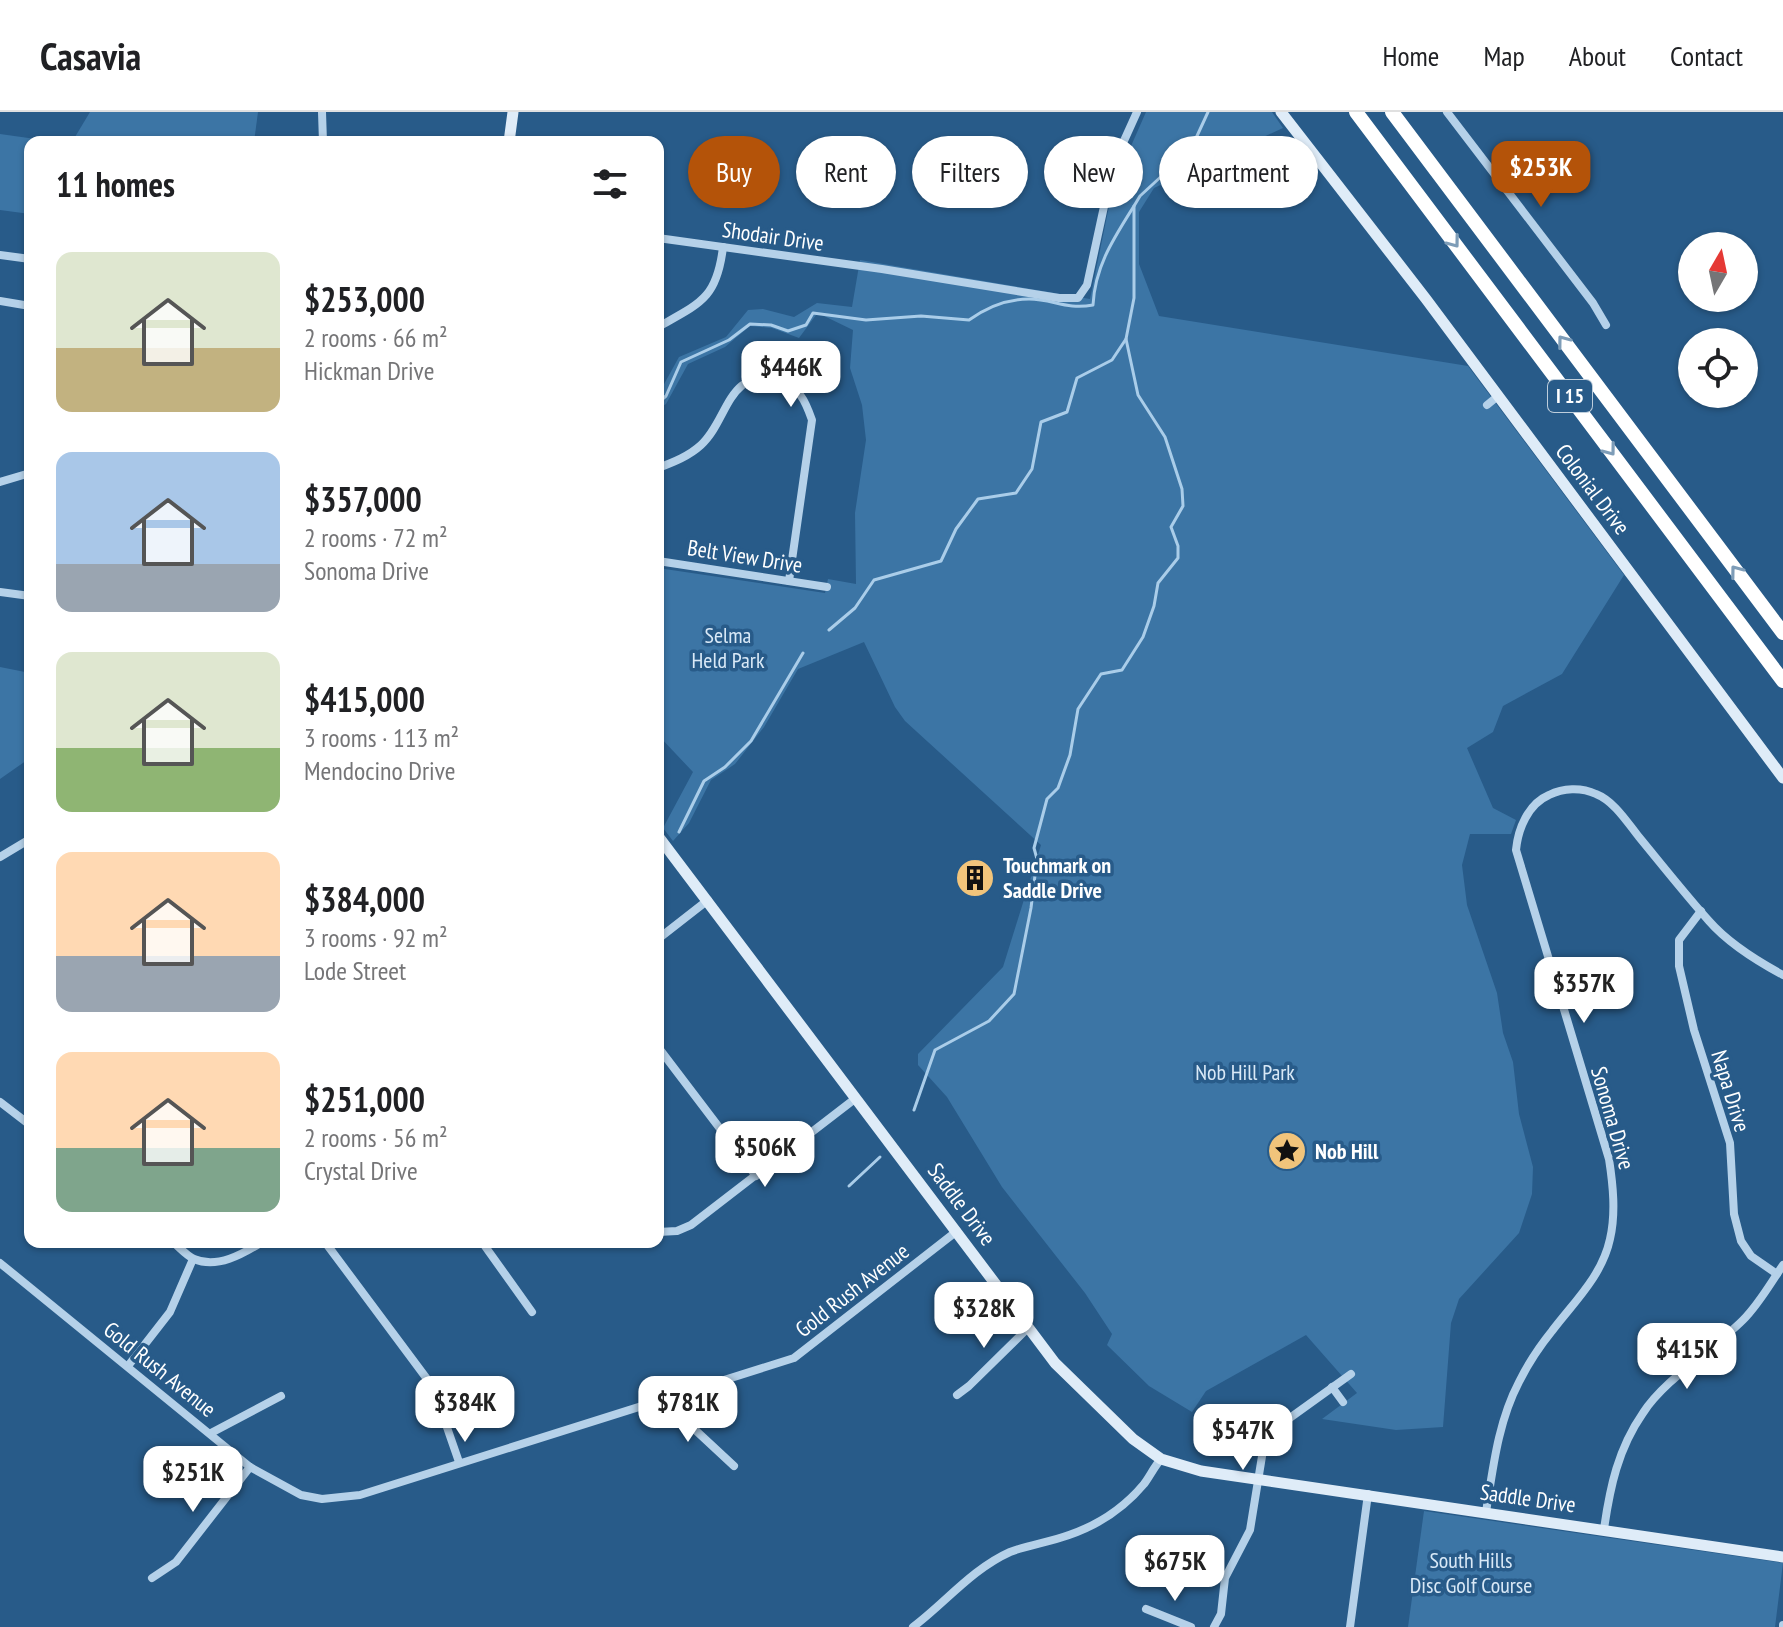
<!DOCTYPE html>
<html lang="en">
<head>
<meta charset="utf-8">
<style>
	body { margin:0; font-family:"PT Sans Narrow",sans-serif; background:#f6f6f6; color:#202124; height:100vh; display:flex; flex-direction:column; font-size:30px; white-space:nowrap }
	* { box-sizing:border-box; margin:0 }
	p { font-size:26px; color:#757577 }
	.icon { flex:none; width:44px; height:44px; fill:none; stroke:currentColor; stroke-width:2; stroke-linecap:round; stroke-linejoin:round }
	.map { position:relative; flex:1; overflow:hidden }
	.details { position:absolute; left:24px; top:24px; width:640px; height:1112px; display:flex; flex-direction:column; background:#fff; border-radius:16px; box-shadow:0 2px 6px #0004 }
	.details>* { flex:none }
	.hud { position:absolute; left:688px; top:24px; width:760px; height:72px; display:flex; gap:16px }
	.needle { width:52px; rotate:9deg }
	.buttons { position:absolute; left:1678px; top:120px; display:grid; gap:16px }
	.buttons a { display:grid; place-items:center; width:80px; height:80px; border-radius:50%; background:#fff; box-shadow:0 2px 6px #0004; font-size:40px }
	.price { position:absolute; translate:-50% -68px; padding:0 18px; border-radius:16px; background:#fff; color:#222; font-size:26px; line-height:52px; filter:drop-shadow(0 2px 4px #0008) }
	.price::after { content:''; position:absolute; left:50%; top:48px; width:24px; height:18px; margin-left:-12px; background:inherit; clip-path:polygon(0 0,100% 0,50% 100%) }
	.price.on { background:#b45309; color:#fff }
	ul { padding:0; list-style:none }
	li { display:flex; align-items:center; gap:24px; height:200px; padding:0 32px }
	li span { display:grid; place-items:center; flex:none; width:224px; height:160px; border-radius:16px; color:#555 }
	li>.icon { margin-inline-start:auto }
	span .icon { width:96px; height:96px; fill:#fffc; stroke-width:1 }
	li b { font-size:34px }
	h2 { display:flex; justify-content:space-between; align-items:center; height:96px; padding:0 32px; font-size:34px }
	.chip { padding:0 28px; border-radius:36px; background:#fff; box-shadow:0 2px 6px #0004; font-size:28px; line-height:72px }
	.chip.on { background:#b45309; color:#fff }
	header { display:flex; align-items:center; gap:48px; box-sizing:border-box; height:112px; padding:0 40px; background:#fff; border-bottom:2px solid #e0e0e0 }
	header strong { font-size:38px }
	nav { display:flex; gap:44px; margin-inline-start:auto; font-size:28px }
	.map>svg:first-child { display:block }
	.green { fill:#3c75a5 }
	.lines { fill:none; stroke-linecap:round; stroke-linejoin:round }
	.stream { stroke:#aacde9; stroke-width:3 }
	.street { stroke:#b5d1e9; stroke-width:8 }
	.secondary { stroke:#dfecf8; stroke-width:11 }
	.highway { stroke:#fff; stroke-width:14 }
	.oneway { stroke:#7e9db8 }
	.labels { text-anchor:middle; dominant-baseline:central; stroke-width:7; stroke-linejoin:round; paint-order:stroke }
	.shield { fill:#285b89; stroke:#becedc; stroke-width:2 }
	.shield-label { font-size:20px; font-weight:bold; fill:#fff }
	.street-label { font-size:22px; fill:#fff; stroke:#285b89 }
	.park-label { font-size:22px; fill:#d9e9f7; stroke:#285b89 }
	.poi-label { font-size:22px; font-weight:bold; fill:#fff; stroke:#285b89; text-anchor:start }
</style>
</head>
<body>
<header>
<strong>Casavia</strong>
<nav><a>Home</a><a>Map</a><a>About</a><a>Contact</a></nav>
</header>
<div class="map">
<svg width="1783" height="1515" viewBox="0 0 1783 1515">
	<rect width="100%" height="100%" fill="#285b89"/>
	<g class="green">
		<path d="M 90,0 L 258,0 L 254,30 L 72,30 Z"/>
		<path d="M 1146,0 L 1272,0 L 1283,16 L 1154,76 L 1139,100 L 1139,152 L 1159,204 L 1468,254 L 1624,463 L 1562,562 L 1503,594 L 1493,620 L 1467,636 L 1493,696 L 1516,708 L 1511,722 L 1470,722 L 1462,753 L 1467,793 L 1497,881 L 1503,921 L 1513,950 L 1519,1002 L 1533,1055 L 1532,1082 L 1519,1121 L 1459,1187 L 1451,1211 L 1443,1315 L 1396,1318 L 1322,1307 L 1357,1281 L 1306,1223 L 1206,1279 L 1192,1300 L 1149,1274 L 1107,1233 L 1112,1222 L 1085,1181 L 1002,1075 L 947,985 L 918,953 L 918,942 L 1003,855 L 1041,733 L 905,609 L 895,595 L 864,530 L 798,557 L 764,615 L 735,652 L 711,668 L 689,711 L 673,729 L 663,716 L 693,660 L 658,623 L 658,456 L 825,481 L 828,467 L 856,472 L 855,401 L 866,328 L 862,293 L 850,256 L 853,218 L 822,203 L 816,203 L 799,226 L 772,216 L 750,214 L 725,235 L 688,252 L 666,292 L 658,297 L 658,283 L 679,245 L 726,225 L 748,198 L 763,197 L 794,205 L 817,191 L 852,195 L 860,148 L 1090,187 L 1113,75 Z"/>
		<path d="M 0,22 L 57,30 L 30,30 L 30,102 L 0,98 Z"/>
		<path d="M 0,555 L 30,561 L 30,646 L 0,667 Z"/>
		<path d="M 1424,1399 L 1783,1451 L 1775,1515 L 1408,1515 Z"/>
	</g>
	<g class="lines">
		<g class="stream">
			<path d="M 658,291 L 666,284 L 681,250 L 729,228 L 750,212 L 771,213 L 788,219 L 806,213 L 813,201 L 866,208 L 921,204 L 969,208 C 987,195 1006,187 1029,187 C 1053,187 1066,198 1093,193 C 1095,154 1114,126 1134,94"/>
			<path d="M 829,518 L 855,496 L 874,468 L 941,449 L 956,417 L 978,387 L 1016,381 L 1032,357 L 1041,310 L 1067,300 L 1077,266 L 1112,248 L 1126,227"/>
			<path d="M 679,720 L 704,669 L 725,655 L 751,629 L 803,541"/>
			<path d="M 914,998 L 935,938 L 989,909 L 1014,882 L 1031,796 L 1037,747 L 1034,736 L 1047,687 L 1058,676 L 1070,643 L 1078,597 L 1101,562 L 1122,558 L 1143,525 L 1154,494 L 1158,471 L 1178,446 L 1178,434 L 1171,415 L 1183,394 L 1182,377 L 1165,325 L 1138,283 L 1126,227 L 1134,186 L 1134,94 L 1140,84 L 1191,37 L 1208,0"/>
			<path d="M 849,1074 L 880,1045"/>
		</g>
		<g class="street">
			<path d="M 322,0 L 323,30"/>
			<path d="M 1447,0 L 1593,191 L 1606,213"/>
			<path d="M 658,126 L 882,157 L 1059,186 L 1078,186 L 1087,173 L 1113,53 L 1137,0"/>
			<path d="M 0,143 L 30,147"/>
			<path d="M 0,189 L 30,194"/>
			<path d="M 658,215 C 701,191 717,186 723,135"/>
			<path d="M 1487,293 L 1498,284"/>
			<path d="M 658,356 C 674,350 689,344 701,333 C 728,309 728,254 778,269 C 800,276 805,288 812,308 L 789,469"/>
			<path d="M 0,370 L 30,361"/>
			<path d="M 658,449 L 827,475"/>
			<path d="M 0,480 L 30,484"/>
			<path d="M 0,745 L 30,727"/>
			<path d="M 1701,799 L 1679,828 L 1679,854 L 1694,918 L 1730,1031 L 1734,1102 L 1741,1129 L 1751,1144 L 1777,1162"/>
			<path d="M 658,827 L 708,788"/>
			<path d="M 658,935 L 756,1064"/>
			<path d="M 0,990 L 30,1013"/>
			<path d="M 658,1120 L 677,1119 L 691,1113 L 856,986"/>
			<path d="M 173,1130 C 179,1135 187,1144 194,1147 C 217,1157 243,1142 262,1130"/>
			<path d="M 325,1130 L 433,1275 L 459,1350"/>
			<path d="M 482,1130 L 532,1200"/>
			<path d="M 0,1151 L 250,1355 L 301,1383 L 322,1387 L 360,1383 L 794,1246 L 957,1119"/>
			<path d="M 128,1254 L 170,1200 L 193,1147"/>
			<path d="M 1332,1275 L 1343,1290"/>
			<path d="M 957,1283 L 969,1274 L 1029,1215"/>
			<path d="M 663,1288 L 734,1354"/>
			<path d="M 211,1321 L 281,1284"/>
			<path d="M 1486,1400 C 1493,1356 1498,1310 1519,1270 C 1528,1252 1539,1235 1552,1219 C 1574,1190 1602,1164 1610,1127 C 1616,1101 1613,1073 1609,1047 L 1516,738 C 1518,717 1528,692 1549,683 C 1563,676 1581,675 1596,682 C 1614,689 1627,710 1639,725 C 1662,753 1685,782 1709,809 C 1729,832 1757,849 1783,863"/>
			<path d="M 1604,1417 C 1610,1375 1618,1337 1643,1301 C 1664,1268 1714,1237 1743,1208 C 1759,1192 1770,1172 1783,1153"/>
			<path d="M 152,1466 L 176,1450 L 250,1355"/>
			<path d="M 1146,1497 L 1191,1515"/>
			<path d="M 913,1515 C 945,1491 972,1457 1010,1440 C 1028,1433 1050,1430 1069,1423 C 1098,1413 1124,1396 1144,1372 C 1150,1364 1154,1355 1161,1347"/>
			<path d="M 1214,1515 L 1221,1502 L 1225,1466 L 1250,1418 L 1264,1332 L 1269,1321 L 1351,1262"/>
			<path d="M 1350,1515 L 1368,1382"/>
			<path d="M 1783,1515 L 1783,1513"/>
		</g>
		<g class="secondary">
			<path d="M 1281,0 L 1426,187 L 1783,666"/>
			<path d="M 509,30 L 513,0"/>
			<path d="M 658,724 L 1055,1251 L 1133,1327 L 1161,1347 L 1201,1359 L 1783,1445"/>
		</g>
		<g class="highway">
			<path d="M 1356,0 L 1783,569"/>
			<path d="M 1392,0 L 1783,521"/>
		</g>
	</g>
	<defs><path id="oneway-chevron" d="M-2-3.5L2.5 0L-2 3.5" fill="none" stroke-width="1.6" stroke-linecap="round" stroke-linejoin="round" transform="scale(2)"/></defs>
	<g class="oneway">
		<use href="#oneway-chevron" transform="translate(1454 130) rotate(53)"/>
		<use href="#oneway-chevron" transform="translate(1563 229) rotate(-127)"/>
		<use href="#oneway-chevron" transform="translate(1610 338) rotate(53)"/>
		<use href="#oneway-chevron" transform="translate(1736 459) rotate(-127)"/>
	</g>
	<defs>
		<symbol id="building-disc" viewBox="-11 -11 22 22"><circle r="9.5" fill="#f1c47b" stroke="#285b89"/><path d="M-4-6H4V6H1V3H-1V6H-4ZM-2.5-4.3h1.7v1.8h-1.7ZM.8-4.3h1.7v1.8H.8ZM-2.5-1h1.7V.8h-1.7ZM.8-1h1.7V.8H.8Z" fill="#111"/></symbol>
		<symbol id="sight-disc" viewBox="-11 -11 22 22"><circle r="9.5" fill="#f1c47b" stroke="#285b89"/><path d="M0-6L1.8-2.2L6-1.7L2.9 1.2L3.7 5.4L0 3.3L-3.7 5.4L-2.9 1.2L-6-1.7L-1.8-2.2Z" fill="#111"/></symbol>
	</defs>
	<g fill-rule="evenodd">
		<use href="#building-disc" x="953" y="744" width="44" height="44"/>
		<use href="#sight-disc" x="1265" y="1017" width="44" height="44"/>
	</g>
	<g class="labels">
		<rect class="shield" x="1548" y="268" width="44" height="32" rx="6"/>
		<g class="shield-label">
			<text x="1570" y="284">I 15</text>
		</g>
		<g class="street-label">
			<text transform="translate(773 124) rotate(8)">Shodair Drive</text>
			<text transform="translate(1593 377) rotate(53)">Colonial Drive</text>
			<text transform="translate(745 444) rotate(9)">Belt View Drive</text>
			<text transform="translate(1731 979) rotate(73)">Napa Drive</text>
			<text transform="translate(1613 1006) rotate(74)">Sonoma Drive</text>
			<text transform="translate(962 1092) rotate(53)">Saddle Drive</text>
			<text transform="translate(852 1178) rotate(-38)">Gold Rush Avenue</text>
			<text transform="translate(160 1257) rotate(39)">Gold Rush Avenue</text>
			<text transform="translate(1528 1386) rotate(8)">Saddle Drive</text>
		</g>
		<g class="park-label">
			<text x="728" y="523">Selma<tspan x="728" dy="25">Held Park</tspan></text>
			<text x="1245" y="960">Nob Hill Park</text>
			<text x="1471" y="1448">South Hills<tspan x="1471" dy="25">Disc Golf Course</tspan></text>
		</g>
		<g class="poi-label">
			<text x="1003" y="753">Touchmark on<tspan x="1003" dy="25">Saddle Drive</tspan></text>
			<text x="1315" y="1039">Nob Hill</text>
		</g>
	</g>
</svg>
<div class="buttons">
<a><svg class="needle" viewBox="-14 -14 28 28"><path d="M0-13l5 13h-10z" fill="#e53935"/><path d="M0 13l5-13h-10z" fill="#757577"/></svg></a>
<a><svg class="icon" aria-label="locate" viewBox="0 0 24 24"><circle cx="12" cy="12" r="6"/><path d="M12 2v4M12 18v4M2 12h4M18 12h4"/></svg></a>
</div>
<b class="price on" style="left:1541px;top:97px">$253K</b>
<b class="price" style="left:791px;top:297px">$446K</b>
<b class="price" style="left:1584px;top:913px">$357K</b>
<b class="price" style="left:765px;top:1077px">$506K</b>
<b class="price" style="left:984px;top:1238px">$328K</b>
<b class="price" style="left:1687px;top:1279px">$415K</b>
<b class="price" style="left:465px;top:1332px">$384K</b>
<b class="price" style="left:688px;top:1332px">$781K</b>
<b class="price" style="left:1243px;top:1360px">$547K</b>
<b class="price" style="left:193px;top:1402px">$251K</b>
<b class="price" style="left:1175px;top:1491px">$675K</b>
<div class="hud">
<a class="chip on">Buy</a>
<a class="chip">Rent</a>
<a class="chip">Filters</a>
<a class="chip">New</a>
<a class="chip">Apartment</a>
</div>
<section class="details">
<h2>11 homes<svg class="icon" aria-label="filters" viewBox="0 0 24 24"><path d="M4 7h16M4 17h16"/><circle cx="9" cy="7" r="2"/><circle cx="15" cy="17" r="2"/></svg></h2>
<ul>
<li><span style="background:linear-gradient(#dfe7d0 60%,#c2b280 0)"><svg class="icon" aria-label="home" viewBox="0 0 24 24"><path d="M3 11l9-7 9 7M6 9v11h12V9"/></svg></span><div><b>$253,000</b><p>2 rooms · 66 m²</p><p>Hickman Drive</p></div></li>
<li><span style="background:linear-gradient(#a9c7e8 70%,#9aa5b1 0)"><svg class="icon" aria-label="home" viewBox="0 0 24 24"><path d="M3 11l9-7 9 7M6 9v11h12V9"/></svg></span><div><b>$357,000</b><p>2 rooms · 72 m²</p><p>Sonoma Drive</p></div></li>
<li><span style="background:linear-gradient(#dfe7d0 60%,#8fb573 0)"><svg class="icon" aria-label="home" viewBox="0 0 24 24"><path d="M3 11l9-7 9 7M6 9v11h12V9"/></svg></span><div><b>$415,000</b><p>3 rooms · 113 m²</p><p>Mendocino Drive</p></div></li>
<li><span style="background:linear-gradient(#ffd9b3 65%,#9aa5b1 0)"><svg class="icon" aria-label="home" viewBox="0 0 24 24"><path d="M3 11l9-7 9 7M6 9v11h12V9"/></svg></span><div><b>$384,000</b><p>3 rooms · 92 m²</p><p>Lode Street</p></div></li>
<li><span style="background:linear-gradient(#ffd9b3 60%,#7fa58c 0)"><svg class="icon" aria-label="home" viewBox="0 0 24 24"><path d="M3 11l9-7 9 7M6 9v11h12V9"/></svg></span><div><b>$251,000</b><p>2 rooms · 56 m²</p><p>Crystal Drive</p></div></li>
</ul>
</section>
</div>
</body>
</html>
